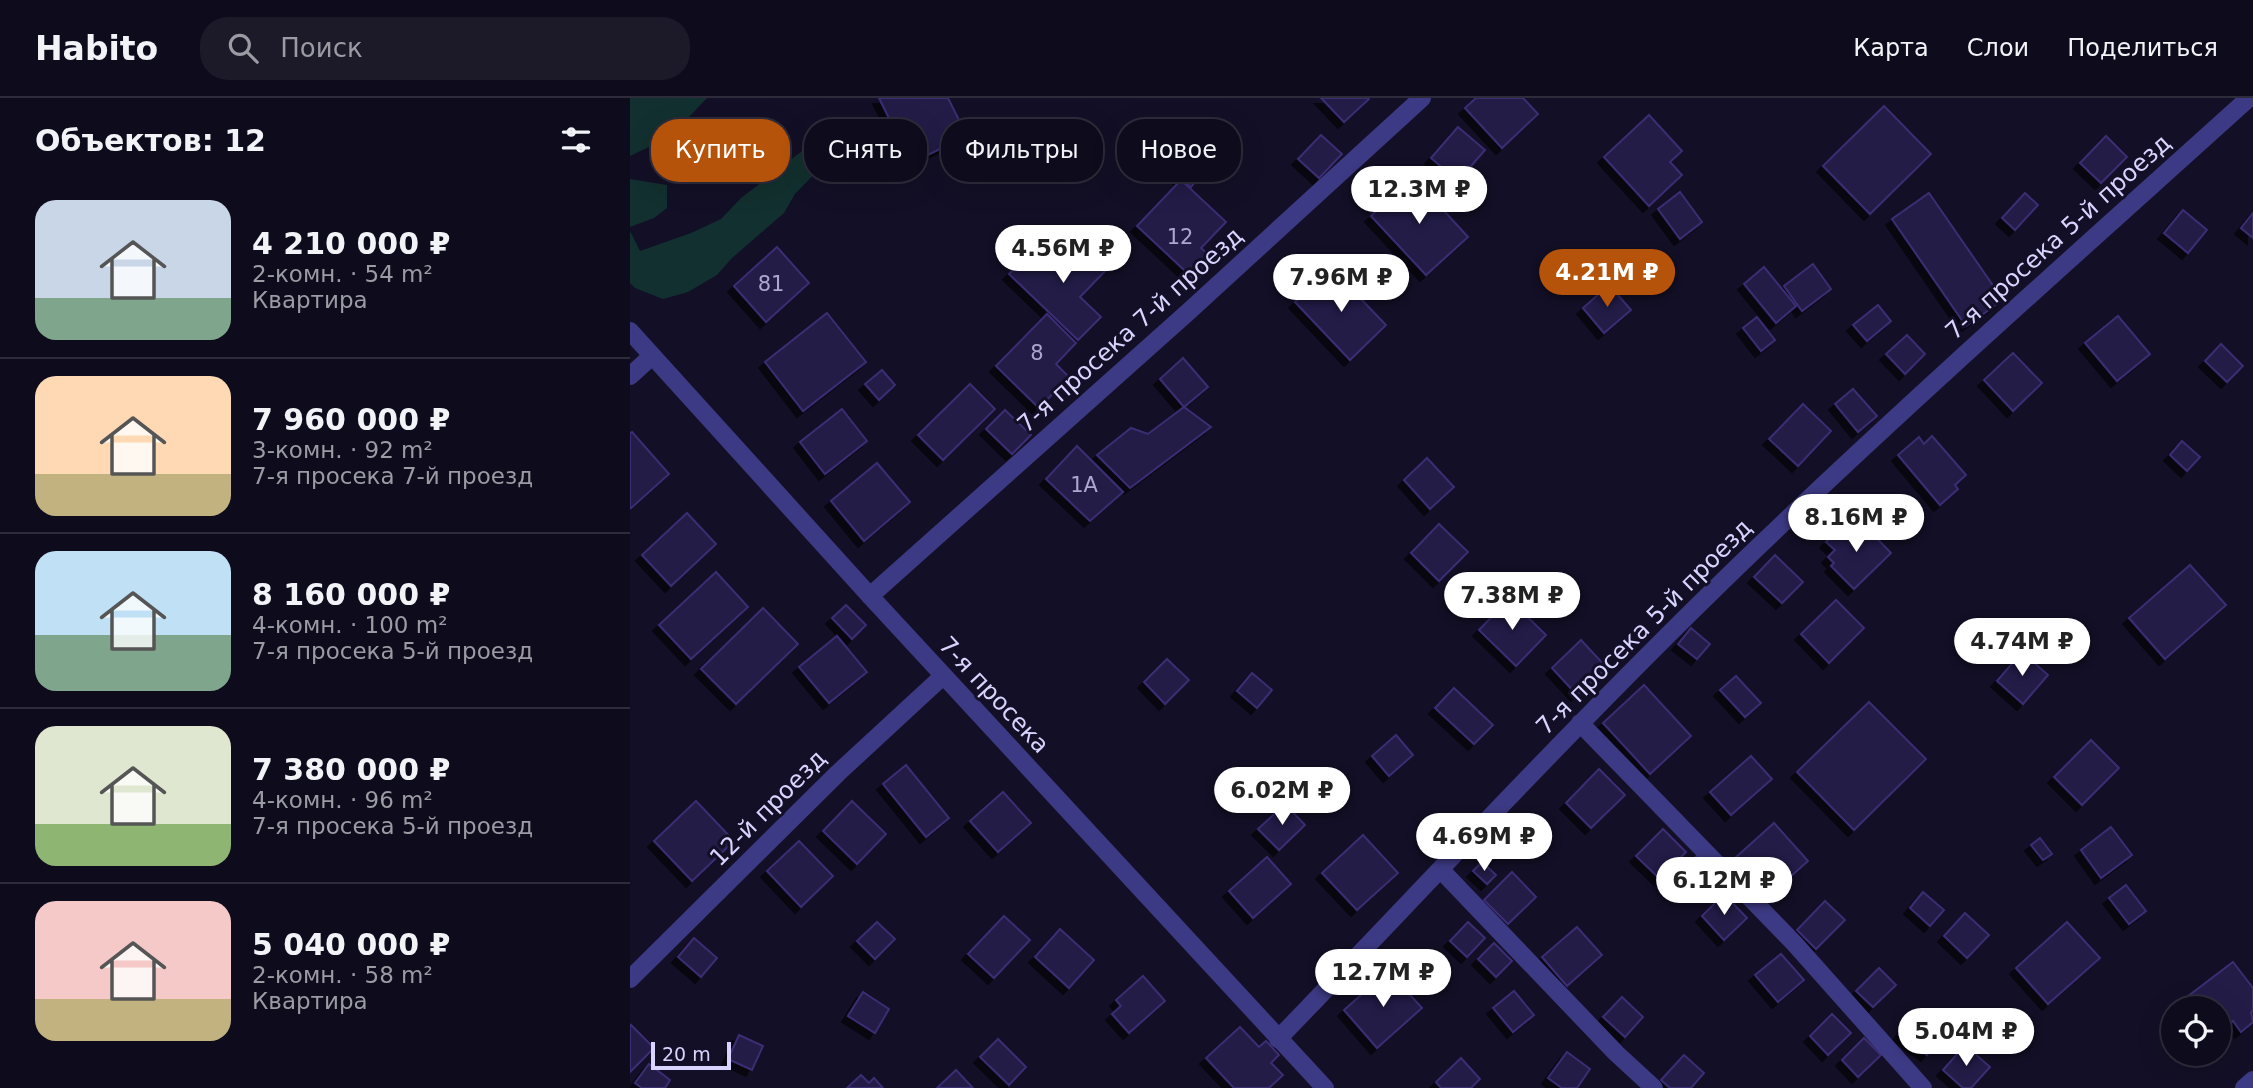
<!DOCTYPE html>
<html lang="ru">
<head>
<meta charset="utf-8">
<style>
	body { margin:0; font-family:"DejaVu Sans",sans-serif; background:#1c1929; color:#f1f3f6; height:100vh; display:flex; flex-direction:column; font-size:26px; white-space:nowrap }
	* { box-sizing:border-box; margin:0 }
	p { font-size:23px; color:#9b9ba3 }
	.icon { flex:none; width:38px; height:38px; fill:none; stroke:currentColor; stroke-width:2; stroke-linecap:round; stroke-linejoin:round }
	.map { position:relative; flex:1; overflow:hidden }
	.panel { display:flex; flex-direction:column; background:#0e0b1c; width:630px }
	.panel>* { flex:none }
	.top-card { position:absolute; left:21px; top:21px; width:665px; height:63px; display:flex; gap:14px }
	.tools { position:absolute; left:1531px; top:898px; display:grid; gap:14px }
	.tools a { display:grid; place-items:center; width:70px; height:70px; border-radius:50%; background:#0e0b1c; box-shadow:0 7px 28px #0002,0 0 0 2px #2e2b3b; font-size:35px }
	.scale { position:absolute; left:21px; bottom:18px; width:80px; box-sizing:border-box; padding-left:7px; border:4px solid #d9d4ff; border-top:0; font-size:19px; line-height:24px; white-space:nowrap; color:#d9d4ff; -webkit-text-stroke:5px #130f26; paint-order:stroke }
	.price { position:absolute; translate:-50% -60px; padding:0 16px; border-radius:24px; background:#fff; color:#222; font-size:23px; line-height:46px; filter:drop-shadow(0 2px 4px #0008) }
	.price::after { content:''; position:absolute; left:50%; top:42px; width:21px; height:16px; margin-left:-10px; background:inherit; clip-path:polygon(0 0,100% 0,50% 100%) }
	.price.active { background:#b45309; color:#fff }
	ul { padding:0; list-style:none }
	li { display:flex; align-items:center; gap:21px; height:175px; padding:0 35px }
	li+li { border-top:2px solid #2e2b3b }
	li span { display:grid; place-items:center; flex:none; width:196px; height:140px; border-radius:21px; color:#555 }
	li>.icon { margin-inline-start:auto }
	span .icon { width:84px; height:84px; fill:#fffc; stroke-width:1 }
	li b { font-size:30px }
	h2 { display:flex; justify-content:space-between; align-items:center; height:84px; padding:0 35px; font-size:30px }
	.chip { padding:0 24px; border-radius:28px; background:#0e0b1c; box-shadow:0 7px 28px #0002,0 0 0 2px #2e2b3b; font-size:24px; line-height:63px }
	.chip.active { background:#b45309; color:#fff }
	header { display:flex; align-items:center; gap:42px; box-sizing:border-box; height:98px; padding:0 35px; background:#0e0b1c; border-bottom:2px solid #2e2b3b }
	header strong { font-size:33px }
	nav { display:flex; gap:38px; margin-inline-start:auto; font-size:24px }
	.search { width:490px; height:63px; background:#1c1929; display:flex; align-items:center; gap:18px; box-sizing:border-box; padding:0 24px; border-radius:28px; color:#9b9ba3; font-size:26px }
	main { display:flex; flex:1; min-height:0 }
	.map>svg:first-child { display:block }
	.green { fill:#12302f }
	.building { fill:#241b47; stroke:#3b2d73; stroke-width:2; filter:url(#shadow) }
	.lines { fill:none; stroke-linecap:round; stroke-linejoin:round }
	.minor { stroke:#3d3a85; stroke-width:18 }
	.labels { text-anchor:middle; dominant-baseline:central; stroke-width:6; stroke-linejoin:round; paint-order:stroke }
	.number-label { font-size:21px; fill:#aca6d1 }
	.street-label { font-size:24px; fill:#d9d4ff; stroke:#130f26 }
</style>
</head>
<body>
<header>
<strong>Habito</strong>
<div class="search"><svg class="icon" aria-label="search" viewBox="0 0 24 24"><circle cx="10" cy="10" r="6"/><path d="M15 15l6 6"/></svg>Поиск</div>
<nav><a>Карта</a><a>Слои</a><a>Поделиться</a></nav>
</header>
<main>
<section class="panel">
<h2>Объектов: 12<svg class="icon" aria-label="filters" viewBox="0 0 24 24"><path d="M4 7h16M4 17h16"/><circle cx="9" cy="7" r="2"/><circle cx="15" cy="17" r="2"/></svg></h2>
<ul>
<li><span style="background:linear-gradient(#c9d6e8 70%,#7fa58c 0)"><svg class="icon" aria-label="home" viewBox="0 0 24 24"><path d="M3 11l9-7 9 7M6 9v11h12V9"/></svg></span><div><b>4 210 000 ₽</b><p>2-комн. · 54 m²</p><p>Квартира</p></div></li>
<li><span style="background:linear-gradient(#ffd9b3 70%,#c2b280 0)"><svg class="icon" aria-label="home" viewBox="0 0 24 24"><path d="M3 11l9-7 9 7M6 9v11h12V9"/></svg></span><div><b>7 960 000 ₽</b><p>3-комн. · 92 m²</p><p>7-я просека 7-й проезд</p></div></li>
<li><span style="background:linear-gradient(#bfe0f5 60%,#7fa58c 0)"><svg class="icon" aria-label="home" viewBox="0 0 24 24"><path d="M3 11l9-7 9 7M6 9v11h12V9"/></svg></span><div><b>8 160 000 ₽</b><p>4-комн. · 100 m²</p><p>7-я просека 5-й проезд</p></div></li>
<li><span style="background:linear-gradient(#dfe7d0 70%,#8fb573 0)"><svg class="icon" aria-label="home" viewBox="0 0 24 24"><path d="M3 11l9-7 9 7M6 9v11h12V9"/></svg></span><div><b>7 380 000 ₽</b><p>4-комн. · 96 m²</p><p>7-я просека 5-й проезд</p></div></li>
<li><span style="background:linear-gradient(#f6c9c9 70%,#c2b280 0)"><svg class="icon" aria-label="home" viewBox="0 0 24 24"><path d="M3 11l9-7 9 7M6 9v11h12V9"/></svg></span><div><b>5 040 000 ₽</b><p>2-комн. · 58 m²</p><p>Квартира</p></div></li>
</ul>
</section>
<div class="map">
<svg width="1623" height="990" viewBox="0 0 1623 990">
	<defs>
		<filter id="shadow"><feDropShadow dx="-6" dy="6" stdDeviation="0" flood-color="#0009"/></filter>
	</defs>
	<rect width="100%" height="100%" fill="#130f26"/>
	<g class="green">
		<path d="M 0,0 L 77,0 L 40,39 L 0,58 Z"/>
		<path d="M 181,46 L 194,66 L 165,96 L 154,115 L 102,160 L 87,177 L 58,194 L 33,201 L 5,190 L 0,185 L 0,133 L 10,153 L 61,135 L 91,121 L 111,100 Z"/>
		<path d="M 0,81 L 37,87 L 37,110 L 24,120 L 0,129 Z"/>
	</g>
	<g class="building">
		<path d="M 249,0 L 318,0 L 337,38 L 281,65 Z"/>
		<path d="M 691,0 L 738,0 L 739,1 L 714,24 Z"/>
		<path d="M 846,0 L 893,0 L 908,16 L 872,50 L 835,10 Z"/>
		<path d="M 1254,8 L 1301,56 L 1240,116 L 1193,68 Z"/>
		<path d="M 1019,17 L 1052,53 L 1040,64 L 1052,77 L 1019,108 L 974,59 Z"/>
		<path d="M 537,23 L 584,58 L 561,89 L 514,53 Z"/>
		<path d="M 828,29 L 855,52 L 828,83 L 801,60 Z"/>
		<path d="M 691,37 L 712,56 L 689,80 L 668,61 Z"/>
		<path d="M 1476,38 L 1497,59 L 1471,85 L 1450,65 Z"/>
		<path d="M 783,79 L 838,139 L 796,177 L 741,118 Z"/>
		<path d="M 551,82 L 596,124 L 571,150 L 585,163 L 566,183 L 507,128 Z"/>
		<path d="M 1050,94 L 1072,124 L 1050,141 L 1028,111 Z"/>
		<path d="M 1299,95 L 1373,202 L 1336,228 L 1262,121 Z"/>
		<path d="M 1395,95 L 1408,107 L 1385,132 L 1372,120 Z"/>
		<path d="M 1553,112 L 1577,132 L 1558,155 L 1534,135 Z"/>
		<path d="M 1623,115 L 1623,140 L 1611,130 Z"/>
		<path d="M 446,139 L 478,170 L 450,199 L 471,219 L 448,242 L 379,176 L 402,152 L 419,168 Z"/>
		<path d="M 147,149 L 179,185 L 136,224 L 104,188 Z"/>
		<path d="M 1183,166 L 1201,191 L 1172,213 L 1154,188 Z"/>
		<path d="M 1134,169 L 1166,208 L 1146,225 L 1114,186 Z"/>
		<path d="M 701,170 L 756,227 L 720,262 L 665,204 Z"/>
		<path d="M 979,187 L 1001,212 L 974,235 L 953,210 Z"/>
		<path d="M 1248,207 L 1261,223 L 1237,243 L 1223,227 Z"/>
		<path d="M 197,215 L 236,264 L 173,313 L 135,264 Z"/>
		<path d="M 417,216 L 446,245 L 426,266 L 439,279 L 409,310 L 366,268 Z"/>
		<path d="M 1488,218 L 1520,256 L 1487,283 L 1455,245 Z"/>
		<path d="M 1127,219 L 1145,242 L 1131,253 L 1113,230 Z"/>
		<path d="M 1277,237 L 1295,256 L 1275,276 L 1256,256 Z"/>
		<path d="M 1591,246 L 1613,268 L 1597,284 L 1575,263 Z"/>
		<path d="M 1383,255 L 1412,285 L 1383,313 L 1354,282 Z"/>
		<path d="M 553,260 L 578,289 L 554,309 L 530,281 Z"/>
		<path d="M 252,272 L 265,287 L 249,302 L 235,286 Z"/>
		<path d="M 340,286 L 365,311 L 313,362 L 288,337 Z"/>
		<path d="M 1223,291 L 1247,318 L 1228,334 L 1205,306 Z"/>
		<path d="M 1173,306 L 1201,333 L 1168,368 L 1139,341 Z"/>
		<path d="M 554,309 L 581,329 L 500,390 L 467,357 L 501,330 L 518,336 Z"/>
		<path d="M 212,311 L 237,343 L 195,376 L 170,344 Z"/>
		<path d="M 375,312 L 401,337 L 382,356 L 356,331 Z"/>
		<path d="M 2,334 L 39,376 L 0,411 L 0,335 Z"/>
		<path d="M 1302,338 L 1336,377 L 1325,387 L 1328,391 L 1310,407 L 1268,357 L 1289,339 L 1294,346 Z"/>
		<path d="M 1552,343 L 1570,359 L 1557,373 L 1540,357 Z"/>
		<path d="M 447,348 L 493,394 L 460,423 L 416,381 Z"/>
		<path d="M 797,360 L 824,389 L 800,411 L 774,382 Z"/>
		<path d="M 247,365 L 280,404 L 234,443 L 201,403 Z"/>
		<path d="M 57,415 L 86,446 L 41,488 L 12,457 Z"/>
		<path d="M 1232,425 L 1261,455 L 1224,491 L 1201,468 L 1204,465 L 1198,459 L 1205,452 L 1196,444 L 1211,429 L 1220,437 Z"/>
		<path d="M 809,426 L 838,454 L 809,483 L 781,455 Z"/>
		<path d="M 1145,457 L 1173,484 L 1152,505 L 1124,479 Z"/>
		<path d="M 1560,467 L 1596,507 L 1535,561 L 1499,520 Z"/>
		<path d="M 86,474 L 118,509 L 61,561 L 29,527 Z"/>
		<path d="M 879,501 L 916,537 L 886,568 L 849,532 Z"/>
		<path d="M 1206,502 L 1234,530 L 1199,565 L 1171,536 Z"/>
		<path d="M 216,507 L 236,527 L 222,541 L 202,520 Z"/>
		<path d="M 133,510 L 168,546 L 106,606 L 71,571 Z"/>
		<path d="M 1061,530 L 1080,546 L 1067,561 L 1048,546 Z"/>
		<path d="M 207,538 L 237,574 L 199,605 L 169,569 Z"/>
		<path d="M 951,542 L 977,570 L 947,597 L 922,570 Z"/>
		<path d="M 1392,554 L 1418,577 L 1393,606 L 1367,583 Z"/>
		<path d="M 537,561 L 559,582 L 535,606 L 514,584 Z"/>
		<path d="M 622,575 L 642,592 L 627,610 L 607,593 Z"/>
		<path d="M 1106,578 L 1131,605 L 1115,619 L 1090,592 Z"/>
		<path d="M 1014,587 L 1061,638 L 1020,676 L 973,625 Z"/>
		<path d="M 824,590 L 863,627 L 844,646 L 805,610 Z"/>
		<path d="M 1239,604 L 1296,661 L 1224,732 L 1167,674 Z"/>
		<path d="M 766,637 L 783,657 L 759,678 L 742,658 Z"/>
		<path d="M 1461,642 L 1489,670 L 1452,707 L 1424,679 Z"/>
		<path d="M 1121,658 L 1142,681 L 1101,717 L 1080,694 Z"/>
		<path d="M 276,667 L 319,720 L 296,739 L 253,686 Z"/>
		<path d="M 969,671 L 995,697 L 961,730 L 936,705 Z"/>
		<path d="M 373,694 L 401,725 L 368,754 L 340,723 Z"/>
		<path d="M 66,703 L 104,743 L 62,783 L 24,743 Z"/>
		<path d="M 222,703 L 256,736 L 227,766 L 193,733 Z"/>
		<path d="M 655,706 L 675,727 L 649,752 L 628,731 Z"/>
		<path d="M 1144,725 L 1178,763 L 1139,798 L 1105,760 Z"/>
		<path d="M 1481,729 L 1502,757 L 1471,780 L 1451,752 Z"/>
		<path d="M 1033,731 L 1056,754 L 1030,781 L 1006,758 Z"/>
		<path d="M 733,737 L 768,775 L 727,812 L 692,775 Z"/>
		<path d="M 1410,740 L 1422,756 L 1413,762 L 1401,747 Z"/>
		<path d="M 169,743 L 203,778 L 171,809 L 137,773 Z"/>
		<path d="M 1069,756 L 1091,778 L 1079,790 L 1057,767 Z"/>
		<path d="M 637,759 L 661,786 L 623,820 L 599,793 Z"/>
		<path d="M 852,764 L 866,777 L 857,786 L 843,773 Z"/>
		<path d="M 882,774 L 906,799 L 878,826 L 854,802 Z"/>
		<path d="M 1496,787 L 1516,813 L 1499,826 L 1479,800 Z"/>
		<path d="M 1293,794 L 1314,812 L 1300,828 L 1280,810 Z"/>
		<path d="M 1094,796 L 1117,820 L 1094,842 L 1072,818 Z"/>
		<path d="M 1195,803 L 1215,822 L 1186,851 L 1167,832 Z"/>
		<path d="M 1335,815 L 1359,837 L 1337,860 L 1314,838 Z"/>
		<path d="M 374,818 L 400,842 L 364,880 L 338,856 Z"/>
		<path d="M 247,824 L 265,841 L 245,861 L 227,843 Z"/>
		<path d="M 838,824 L 855,840 L 837,859 L 820,843 Z"/>
		<path d="M 1437,824 L 1470,860 L 1418,906 L 1386,870 Z"/>
		<path d="M 947,829 L 972,857 L 937,888 L 912,859 Z"/>
		<path d="M 430,831 L 464,862 L 439,890 L 405,859 Z"/>
		<path d="M 64,840 L 87,860 L 71,879 L 48,859 Z"/>
		<path d="M 864,845 L 882,863 L 866,879 L 848,861 Z"/>
		<path d="M 1151,856 L 1174,882 L 1148,904 L 1125,877 Z"/>
		<path d="M 1603,864 L 1623,890 L 1623,913 L 1621,914 L 1623,924 L 1611,934 L 1603,923 L 1589,933 L 1589,910 L 1559,910 L 1563,906 L 1557,899 Z"/>
		<path d="M 1249,870 L 1266,887 L 1243,909 L 1226,893 Z"/>
		<path d="M 758,873 L 792,910 L 747,950 L 714,912 Z"/>
		<path d="M 513,878 L 535,903 L 499,935 L 482,916 L 491,908 L 486,902 Z"/>
		<path d="M 884,893 L 904,917 L 883,934 L 863,910 Z"/>
		<path d="M 233,894 L 259,911 L 245,935 L 218,918 Z"/>
		<path d="M 992,899 L 1013,919 L 995,939 L 973,919 Z"/>
		<path d="M 1284,914 L 1313,935 L 1297,957 L 1269,937 Z"/>
		<path d="M 1202,916 L 1221,935 L 1198,957 L 1180,938 Z"/>
		<path d="M 1,927 L 24,950 L 0,974 L 0,929 Z"/>
		<path d="M 610,929 L 629,949 L 636,943 L 649,957 L 641,965 L 653,977 L 639,990 L 604,990 L 576,960 Z"/>
		<path d="M 109,937 L 133,948 L 122,972 L 98,961 Z"/>
		<path d="M 1234,940 L 1251,957 L 1228,979 L 1212,962 Z"/>
		<path d="M 368,941 L 396,969 L 379,987 L 350,959 Z"/>
		<path d="M 1335,947 L 1360,969 L 1341,990 L 1333,990 L 1313,972 Z"/>
		<path d="M 937,954 L 960,971 L 947,990 L 932,990 L 918,980 Z"/>
		<path d="M 1054,957 L 1074,975 L 1061,990 L 1040,990 L 1031,982 Z"/>
		<path d="M 831,960 L 850,981 L 841,990 L 811,990 L 806,984 Z"/>
		<path d="M 19,966 L 40,982 L 35,990 L 12,990 L 5,985 Z"/>
		<path d="M 326,972 L 343,990 L 307,990 Z"/>
		<path d="M 231,977 L 239,985 L 244,980 L 253,990 L 217,990 Z"/>
	</g>
	<g class="lines">
		<g class="minor">
			<path d="M 0,233 L 240,498 L 695,990"/>
			<path d="M 0,278 L 22,258"/>
			<path d="M 240,498 L 557,215 L 792,0"/>
			<path d="M 950,625 L 1164,845 L 1293,990"/>
			<path d="M 811,772 L 986,955 L 1024,990"/>
			<path d="M 0,881 L 208,675 L 313,578"/>
			<path d="M 648,941 C 807,776 962,608 1128,449 C 1288,296 1454,149 1619,0"/>
			<path d="M 1614,990 L 1623,982"/>
		</g>
	</g>
	<g class="labels">
		<g class="number-label">
			<text x="550" y="139">12</text>
			<text x="141" y="186">81</text>
			<text x="407" y="255">8</text>
			<text x="454" y="387">1А</text>
		</g>
		<g class="street-label">
			<text transform="translate(1428 139) rotate(-42)">7-я просека 5-й проезд</text>
			<text transform="translate(500 232) rotate(-42)">7-я просека 7-й проезд</text>
			<text transform="translate(1014 529) rotate(-45)">7-я просека 5-й проезд</text>
			<text transform="translate(364 597) rotate(47)">7-я просека</text>
			<text transform="translate(138 710) rotate(-45)">12-й проезд</text>
		</g>
	</g>
</svg>
<div class="tools">
<a><svg class="icon" aria-label="locate" viewBox="0 0 24 24"><circle cx="12" cy="12" r="6"/><path d="M12 2v4M12 18v4M2 12h4M18 12h4"/></svg></a>
</div>
<div class="scale">20 m</div>
<b class="price" style="left:789px;top:128px">12.3M ₽</b>
<b class="price" style="left:433px;top:187px">4.56M ₽</b>
<b class="price active" style="left:977px;top:211px">4.21M ₽</b>
<b class="price" style="left:711px;top:216px">7.96M ₽</b>
<b class="price" style="left:1226px;top:456px">8.16M ₽</b>
<b class="price" style="left:882px;top:534px">7.38M ₽</b>
<b class="price" style="left:1392px;top:580px">4.74M ₽</b>
<b class="price" style="left:652px;top:729px">6.02M ₽</b>
<b class="price" style="left:854px;top:775px">4.69M ₽</b>
<b class="price" style="left:1094px;top:819px">6.12M ₽</b>
<b class="price" style="left:753px;top:911px">12.7M ₽</b>
<b class="price" style="left:1336px;top:970px">5.04M ₽</b>
<div class="top-card">
<a class="chip active">Купить</a>
<a class="chip">Снять</a>
<a class="chip">Фильтры</a>
<a class="chip">Новое</a>
</div>
</div>
</main>
</body>
</html>
